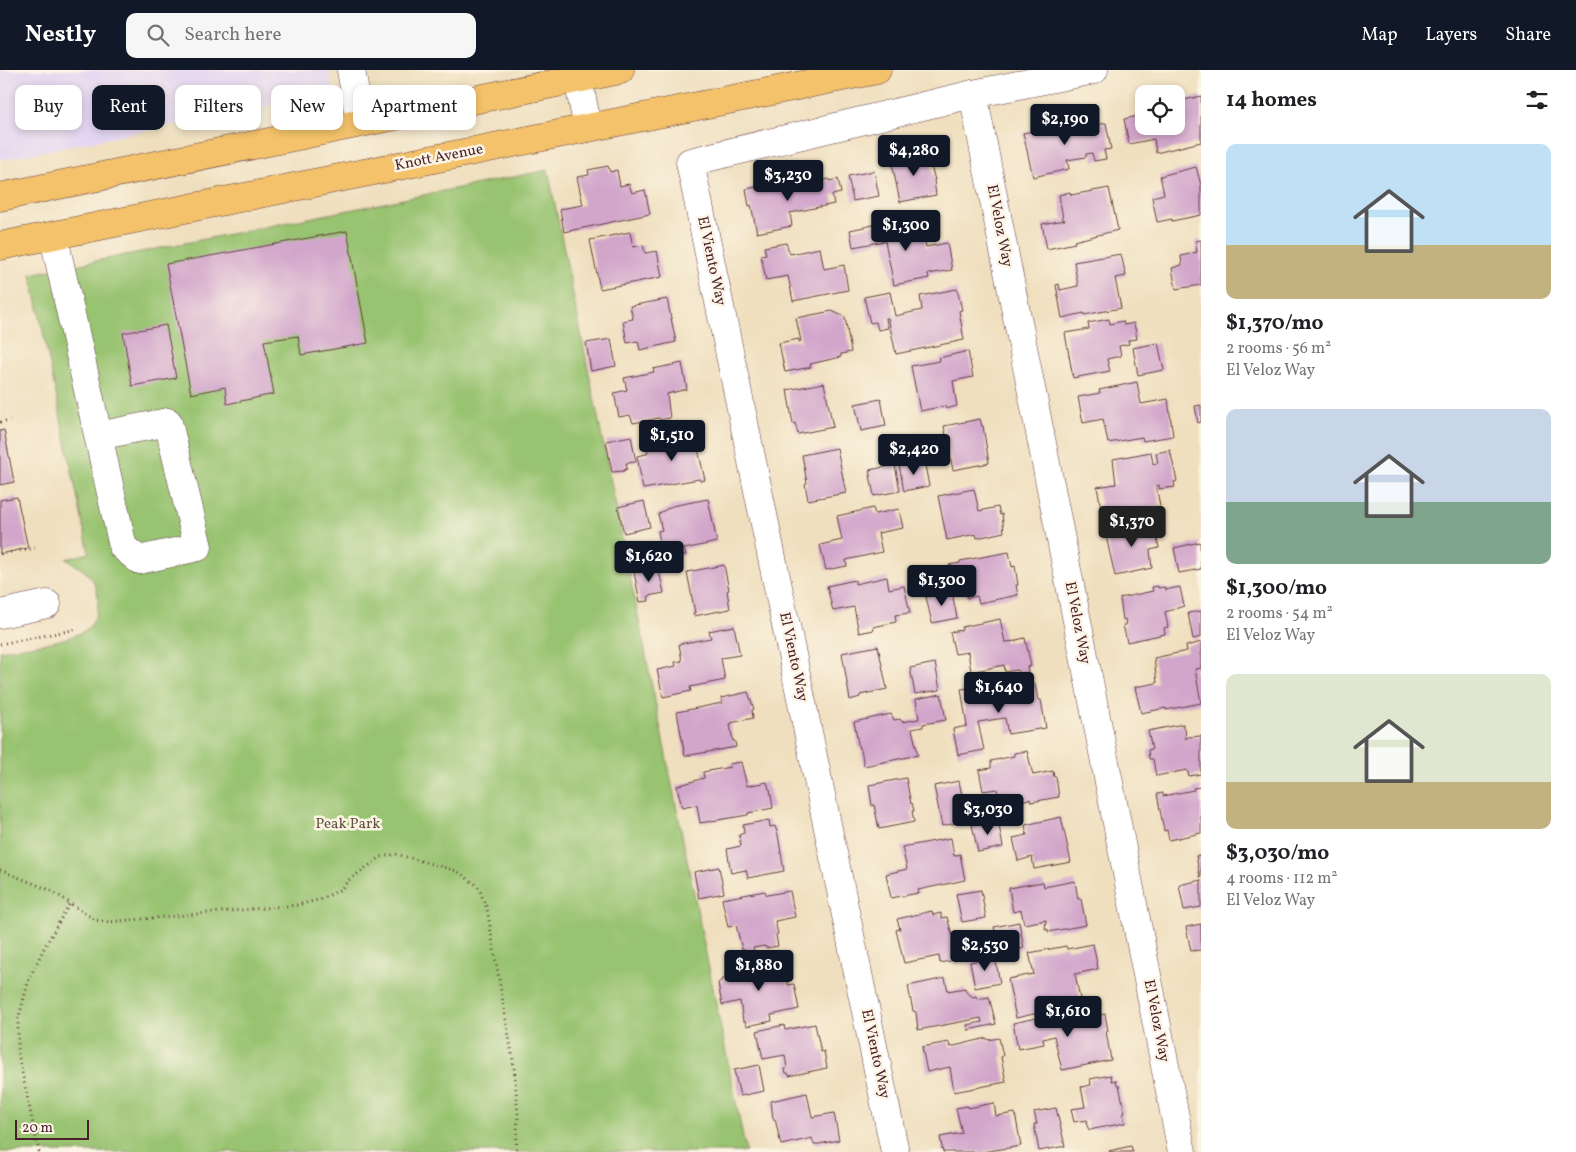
<!DOCTYPE html>
<html lang="en">
<head>
<meta charset="utf-8">
<style>
	body { margin:0; font-family:Vollkorn,serif; background:#f6f6f6; color:#202124; height:100vh; display:flex; flex-direction:column; font-size:19px; white-space:nowrap }
	* { box-sizing:border-box; margin:0 }
	p { font-size:16px; color:#757577 }
	.icon { flex:none; width:28px; height:28px; fill:none; stroke:currentColor; stroke-width:2; stroke-linecap:round; stroke-linejoin:round }
	.map { position:relative; flex:1; overflow:hidden }
	.details { display:flex; flex-direction:column; background:#fff; width:375px }
	.details>* { flex:none }
	.hud { position:absolute; left:15px; top:15px; width:475px; height:45px; display:flex; gap:10px }
	.tools { position:absolute; left:1135px; top:15px; display:grid; gap:10px }
	.tools a { display:grid; place-items:center; width:50px; height:50px; border-radius:10px; background:#fff; box-shadow:0 2px 8px #0003; font-size:25px }
	.scale { position:absolute; left:15px; bottom:12px; width:74px; box-sizing:border-box; padding-left:5px; border:2px solid #4a1f2b; border-top:0; font-size:14px; line-height:18px; white-space:nowrap; color:#4a1f2b; -webkit-text-stroke:4px #fcf5e5; paint-order:stroke }
	.price { position:absolute; translate:-50% -42px; padding:0 11px; border-radius:5px; background:#111827; color:#fff; font-size:16px; line-height:32px; filter:drop-shadow(0 1px 2px #0008) }
	.price::after { content:''; position:absolute; left:50%; top:30px; width:15px; height:11px; margin-left:-8px; background:inherit; clip-path:polygon(0 0,100% 0,50% 100%) }
	.price.current { background:#222; color:#fff }
	ul { padding:0; list-style:none }
	li { display:grid; align-content:center; gap:10px; height:265px; padding:0 25px }
	li span { display:grid; place-items:center; height:155px; border-radius:10px; color:#555 }
	li>.icon { margin-inline-start:auto }
	span .icon { width:90px; height:90px; fill:#fffc; stroke-width:1 }
	li b { font-size:21px }
	h2 { display:flex; justify-content:space-between; align-items:center; height:60px; padding:0 25px; font-size:21px }
	.pill { padding:0 18px; border-radius:10px; background:#fff; box-shadow:0 2px 8px #0003; font-size:18px; line-height:45px }
	.pill.current { background:#111827; color:#fff }
	header { display:flex; align-items:center; gap:30px; box-sizing:border-box; height:70px; padding:0 25px; background:#111827; color:#fff }
	header strong { font-size:24px }
	nav { display:flex; gap:28px; margin-inline-start:auto; font-size:18px }
	.search { width:350px; height:45px; background:#f6f6f6; display:flex; align-items:center; gap:12px; box-sizing:border-box; padding:0 18px; border-radius:10px; color:#757577; font-size:19px }
	main { display:flex; flex:1; min-height:0 }
	.map>svg:first-child { display:block }
	.built { fill:#e2d4f3 }
	.green { fill:#98c370; stroke:#71714e }
	.building { fill:#d2a6cb }
	.lines { fill:none; stroke-linecap:round; stroke-linejoin:round }
	.minor-casing { stroke:#633c41; stroke-width:29 }
	.major-casing { stroke:#633c41; stroke-width:29 }
	.path { stroke:#633c41; stroke-width:3; stroke-dasharray:1 4; stroke-linecap:butt }
	.minor { stroke:#fff; stroke-width:28 }
	.major { stroke:#f3c26a; stroke-width:28 }
	.labels { text-anchor:middle; dominant-baseline:central; stroke-width:5; stroke-linejoin:round; paint-order:stroke }
	.street-label { font-size:15px; fill:#4a1f2b; stroke:#fcf5e5 }
	.park-label { font-size:15px; fill:#615040; stroke:#fcf5e5 }
</style>
</head>
<body>
<header>
<strong>Nestly</strong>
<div class="search"><svg class="icon" aria-label="search" viewBox="0 0 24 24"><circle cx="10" cy="10" r="6"/><path d="M15 15l6 6"/></svg>Search here</div>
<nav><a>Map</a><a>Layers</a><a>Share</a></nav>
</header>
<main>
<div class="map">
<svg width="1201" height="1082" viewBox="0 0 1201 1082">
	<rect width="100%" height="100%" fill="#fcf5e5"/>
	<filter id="ink" filterUnits="userSpaceOnUse"><feTurbulence type="fractalNoise" baseFrequency=".02" numOctaves="2"/><feDisplacementMap in="SourceGraphic" scale="10" xChannelSelector="R" yChannelSelector="G"/><feConvolveMatrix kernelMatrix="1 2 1 2 8 2 1 2 1" color-interpolation-filters="sRGB"/></filter>
	<filter id="wash" filterUnits="userSpaceOnUse"><feTurbulence type="fractalNoise" baseFrequency=".0096" numOctaves="4" result="noise"/><feDisplacementMap in="SourceGraphic" scale="20" xChannelSelector="R" yChannelSelector="G"/><feGaussianBlur stdDeviation="1.12" result="paint"/><feColorMatrix in="noise" values="0 0 0 0 0 0 0 0 0 0 0 0 0 0 0 0 0 1.4 0 .05"/><feComposite in="paint" operator="in"/></filter>
	<g filter="url(#wash)">
		<rect width="100%" height="100%" fill="#efdfbe"/>
		<path class="built" d="M 0,0 L 329,0 L 333,23 L 0,90 Z"/>
		<path class="green" d="M 548,100 L 746,1082 L 0,1082 L 0,581 C 20,577 77,571 89,557 C 95,551 99,537 98,528 C 96,506 84,500 66,489 L 89,483 L 31,204 Z"/>
		<g id="blocks">
			<g class="building">
				<path d="M 1201,26 L 1201,72 L 1156,83 L 1154,69 L 1129,74 L 1124,49 L 1144,45 L 1144,56 L 1176,56 L 1176,32 Z"/>
				<path d="M 1076,52 L 1077,59 L 1106,53 L 1111,79 L 1104,80 L 1106,89 L 1094,91 L 1092,83 L 1086,84 L 1086,87 L 1067,90 L 1069,99 L 1033,107 L 1023,63 Z"/>
				<path d="M 927,82 L 935,110 L 934,110 L 936,125 L 900,132 L 891,89 Z"/>
				<path d="M 608,96 L 610,102 L 617,100 L 620,116 L 629,114 L 632,123 L 645,120 L 650,144 L 564,162 L 560,139 L 583,135 L 577,107 L 589,105 L 588,100 Z"/>
				<path d="M 1196,97 L 1201,115 L 1201,145 L 1172,151 L 1172,149 L 1157,152 L 1152,127 L 1164,124 L 1160,106 Z"/>
				<path d="M 874,101 L 879,126 L 853,131 L 848,106 Z"/>
				<path d="M 829,109 L 829,111 L 838,109 L 841,123 L 832,125 L 834,134 L 790,143 L 792,156 L 757,163 L 751,135 L 749,136 L 746,119 L 783,112 L 785,120 L 803,117 L 803,114 Z"/>
				<path d="M 1109,118 L 1118,160 L 1074,171 L 1075,173 L 1047,179 L 1042,154 L 1065,150 L 1063,149 L 1059,125 L 1070,122 L 1071,125 Z"/>
				<path d="M 883,153 L 884,161 L 918,154 L 921,164 L 924,164 L 926,177 L 947,173 L 952,200 L 928,204 L 929,208 L 894,215 L 885,171 L 853,177 L 850,160 Z"/>
				<path d="M 347,161 L 368,273 L 301,285 L 298,266 L 264,271 L 274,324 L 227,334 L 225,317 L 191,324 L 166,194 Z"/>
				<path d="M 630,162 L 633,177 L 643,175 L 645,183 L 657,181 L 662,207 L 600,219 L 590,170 Z"/>
				<path d="M 1201,170 L 1201,215 L 1176,219 L 1172,198 L 1182,195 L 1181,186 L 1197,182 L 1195,171 Z"/>
				<path d="M 786,173 L 790,184 L 820,178 L 824,199 L 844,195 L 848,220 L 793,231 L 788,206 L 766,210 L 761,185 L 766,184 L 764,177 Z"/>
				<path d="M 1121,184 L 1126,206 L 1115,208 L 1121,238 L 1084,245 L 1084,243 L 1062,248 L 1056,215 L 1059,214 L 1060,220 L 1078,216 L 1074,192 Z"/>
				<path d="M 957,219 L 962,240 L 959,241 L 964,270 L 896,284 L 888,248 L 886,248 L 888,258 L 878,260 L 876,252 L 870,253 L 864,227 L 890,222 L 895,246 L 922,240 L 920,226 Z"/>
				<path d="M 667,229 L 676,272 L 640,280 L 638,271 L 627,273 L 623,251 L 633,249 L 630,236 Z"/>
				<path d="M 832,241 L 845,247 L 851,282 L 841,284 L 841,287 L 810,294 L 811,297 L 785,302 L 779,273 L 799,269 L 799,272 L 801,271 L 796,248 Z"/>
				<path d="M 1109,249 L 1110,254 L 1123,251 L 1124,255 L 1134,253 L 1137,269 L 1128,270 L 1129,274 L 1119,276 L 1121,286 L 1107,289 L 1110,301 L 1073,308 L 1065,263 L 1089,259 L 1088,253 Z"/>
				<path d="M 166,255 L 176,308 L 132,316 L 123,263 Z"/>
				<path d="M 611,269 L 616,296 L 591,301 L 586,273 Z"/>
				<path d="M 1158,273 L 1164,300 L 1138,305 L 1133,278 Z"/>
				<path d="M 968,281 L 973,307 L 953,311 L 957,336 L 946,339 L 945,336 L 920,341 L 911,296 L 940,291 L 939,288 Z"/>
				<path d="M 682,293 L 687,319 L 667,324 L 670,348 L 660,350 L 659,348 L 633,353 L 630,345 L 619,347 L 614,323 L 627,320 L 624,308 L 654,302 L 653,299 Z"/>
				<path d="M 1137,312 L 1141,334 L 1168,329 L 1173,366 L 1143,371 L 1142,367 L 1108,373 L 1103,349 L 1083,353 L 1078,327 L 1100,323 L 1099,320 Z"/>
				<path d="M 824,313 L 833,357 L 798,364 L 795,353 L 793,354 L 787,320 Z"/>
				<path d="M 881,329 L 886,356 L 861,361 L 855,334 Z"/>
				<path d="M 1201,335 L 1201,352 L 1198,353 L 1195,336 Z"/>
				<path d="M 980,349 L 982,356 L 983,356 L 989,393 L 953,400 L 944,356 Z"/>
				<path d="M 4,360 L 14,412 L 0,415 L 0,361 Z"/>
				<path d="M 697,362 L 700,379 L 698,379 L 705,410 L 700,411 L 699,409 L 643,419 L 637,386 L 647,384 L 649,375 L 659,373 L 658,369 Z"/>
				<path d="M 631,366 L 636,392 L 626,393 L 627,399 L 624,400 L 624,401 L 612,402 L 606,371 Z"/>
				<path d="M 837,378 L 846,423 L 808,430 L 805,414 L 807,413 L 802,385 Z"/>
				<path d="M 1170,380 L 1177,411 L 1174,412 L 1175,417 L 1159,419 L 1159,415 L 1156,416 L 1160,436 L 1125,442 L 1125,438 L 1102,443 L 1097,417 L 1116,414 L 1113,389 L 1151,382 L 1153,394 L 1158,393 L 1156,383 Z"/>
				<path d="M 924,390 L 929,416 L 904,421 L 899,395 Z"/>
				<path d="M 895,395 L 900,421 L 874,426 L 869,400 Z"/>
				<path d="M 974,419 L 979,441 L 998,437 L 1000,445 L 1002,444 L 1004,462 L 977,468 L 976,464 L 947,470 L 938,426 Z"/>
				<path d="M 17,427 L 28,478 L 0,484 L 0,430 Z"/>
				<path d="M 708,429 L 717,472 L 684,479 L 686,485 L 663,489 L 658,461 L 662,460 L 658,444 L 672,436 Z"/>
				<path d="M 644,431 L 650,457 L 624,463 L 618,437 Z"/>
				<path d="M 873,438 L 875,444 L 899,439 L 903,458 L 878,463 L 882,482 L 846,490 L 847,496 L 826,500 L 820,475 L 842,470 L 837,446 Z"/>
				<path d="M 1154,452 L 1159,478 L 1150,480 L 1152,498 L 1115,506 L 1106,466 L 1108,465 L 1107,461 Z"/>
				<path d="M 1200,472 L 1201,499 L 1179,503 L 1174,478 Z"/>
				<path d="M 1009,482 L 1012,497 L 1015,496 L 1018,515 L 1016,515 L 1018,525 L 979,533 L 977,526 L 967,528 L 965,520 L 954,522 L 949,495 L 960,493 L 960,491 Z"/>
				<path d="M 724,495 L 729,520 L 727,521 L 730,539 L 694,546 L 693,543 L 695,543 L 687,502 Z"/>
				<path d="M 658,497 L 664,523 L 648,526 L 649,531 L 640,532 L 634,502 Z"/>
				<path d="M 887,507 L 889,519 L 904,516 L 910,543 L 895,545 L 896,552 L 873,557 L 874,560 L 859,563 L 854,537 L 833,541 L 827,516 L 855,510 L 855,514 Z"/>
				<path d="M 1158,516 L 1158,518 L 1165,517 L 1165,520 L 1180,517 L 1184,536 L 1165,542 L 1168,557 L 1164,558 L 1165,564 L 1127,572 L 1123,555 L 1126,555 L 1125,549 L 1123,550 L 1120,528 L 1153,521 L 1152,517 Z"/>
				<path d="M 952,522 L 957,548 L 932,553 L 926,527 Z"/>
				<path d="M 1201,541 L 1201,567 L 1193,569 L 1188,543 Z"/>
				<path d="M 1000,549 L 1005,572 L 1017,571 L 1016,570 L 1025,568 L 1031,596 L 1027,597 L 1028,602 L 1018,604 L 1018,600 L 1005,602 L 1004,595 L 971,602 L 968,582 L 955,584 L 950,562 L 962,560 L 962,557 Z"/>
				<path d="M 734,556 L 740,585 L 721,588 L 725,610 L 690,617 L 691,621 L 663,627 L 657,600 L 676,596 L 675,592 L 682,591 L 679,574 L 711,568 L 709,561 Z"/>
				<path d="M 1201,572 L 1201,598 L 1195,599 L 1201,633 L 1166,640 L 1166,638 L 1141,643 L 1135,617 L 1157,613 L 1154,588 L 1187,581 L 1186,576 Z"/>
				<path d="M 878,576 L 887,619 L 860,625 L 860,627 L 850,630 L 842,583 Z"/>
				<path d="M 935,593 L 940,620 L 915,624 L 910,598 Z"/>
				<path d="M 1035,614 L 1038,630 L 1041,630 L 1046,658 L 1008,664 L 1005,648 L 978,652 L 984,680 L 958,685 L 953,659 L 967,656 L 961,619 L 970,618 L 971,625 Z"/>
				<path d="M 748,622 L 754,639 L 752,640 L 753,648 L 731,653 L 731,655 L 730,655 L 733,671 L 735,671 L 736,677 L 685,686 L 677,642 L 722,633 L 721,628 Z"/>
				<path d="M 941,624 L 946,650 L 923,654 L 923,657 L 912,659 L 918,685 L 864,696 L 861,679 L 859,679 L 854,652 L 891,644 L 894,650 L 900,649 L 902,652 L 919,649 L 916,629 Z"/>
				<path d="M 1183,654 L 1183,658 L 1185,658 L 1186,669 L 1188,667 L 1201,666 L 1201,704 L 1189,706 L 1187,700 L 1156,706 L 1153,689 L 1149,689 L 1148,680 L 1152,679 L 1148,661 Z"/>
				<path d="M 1027,681 L 1033,705 L 1053,701 L 1054,707 L 1056,707 L 1059,727 L 1031,732 L 1030,729 L 1000,735 L 997,719 L 983,721 L 979,700 L 991,698 L 991,691 L 1014,686 L 1014,683 Z"/>
				<path d="M 741,692 L 747,716 L 767,712 L 769,719 L 770,719 L 773,738 L 748,743 L 748,745 L 700,753 L 697,735 L 682,738 L 677,716 L 704,708 L 703,702 L 730,697 L 729,694 Z"/>
				<path d="M 906,708 L 911,734 L 912,733 L 914,741 L 912,741 L 914,752 L 879,759 L 874,735 L 872,736 L 869,715 Z"/>
				<path d="M 959,711 L 967,751 L 942,756 L 934,716 Z"/>
				<path d="M 1201,717 L 1201,763 L 1169,770 L 1167,760 L 1164,761 L 1157,724 L 1163,723 L 1163,726 L 1194,720 L 1193,718 Z"/>
				<path d="M 1061,747 L 1071,792 L 1034,799 L 1032,787 L 1018,791 L 1013,768 L 1027,765 L 1025,755 Z"/>
				<path d="M 769,750 L 770,757 L 775,756 L 778,765 L 784,801 L 748,808 L 746,800 L 731,803 L 727,779 L 741,776 L 739,765 L 744,763 L 743,755 Z"/>
				<path d="M 998,750 L 1003,777 L 978,782 L 972,755 Z"/>
				<path d="M 951,768 L 954,786 L 960,784 L 965,810 L 918,820 L 919,823 L 891,828 L 886,804 L 907,799 L 902,777 Z"/>
				<path d="M 1201,785 L 1201,807 L 1200,807 L 1196,786 Z"/>
				<path d="M 719,797 L 724,823 L 699,828 L 694,802 Z"/>
				<path d="M 1201,810 L 1201,837 L 1184,840 L 1179,815 Z"/>
				<path d="M 1075,811 L 1078,829 L 1081,829 L 1086,855 L 1048,862 L 1048,859 L 1045,860 L 1046,850 L 1024,854 L 1021,840 L 1013,842 L 1009,818 L 1043,812 L 1044,817 Z"/>
				<path d="M 981,820 L 986,848 L 962,852 L 956,824 Z"/>
				<path d="M 765,821 L 767,825 L 790,821 L 795,847 L 775,851 L 778,864 L 776,865 L 778,876 L 766,878 L 765,876 L 753,878 L 754,883 L 746,884 L 745,879 L 742,879 L 736,855 L 728,857 L 722,829 Z"/>
				<path d="M 932,841 L 933,845 L 941,843 L 941,848 L 947,847 L 959,889 L 940,893 L 939,886 L 904,893 L 896,860 L 900,859 L 897,849 Z"/>
				<path d="M 1019,852 L 1024,878 L 999,883 L 994,857 Z"/>
				<path d="M 1201,854 L 1201,880 L 1191,881 L 1186,857 Z"/>
				<path d="M 1093,874 L 1098,899 L 1075,904 L 1080,929 L 1046,935 L 1047,941 L 1016,948 L 1008,909 L 1034,904 L 1029,883 L 1066,876 L 1067,879 Z"/>
				<path d="M 995,887 L 1000,913 L 975,918 L 970,892 Z"/>
				<path d="M 782,891 L 788,915 L 794,914 L 799,939 L 771,945 L 772,951 L 747,956 L 745,951 L 743,951 L 740,931 L 722,935 L 718,913 L 728,905 L 727,902 Z"/>
				<path d="M 945,908 L 948,921 L 965,918 L 966,922 L 973,927 L 976,926 L 977,929 L 989,927 L 996,954 L 968,960 L 967,955 L 982,952 L 981,948 L 918,960 L 916,942 L 913,941 L 908,916 Z"/>
				<path d="M 1068,941 L 1070,952 L 1105,944 L 1108,961 L 1106,961 L 1111,990 L 1062,1000 L 1054,966 L 1043,969 L 1044,974 L 1018,979 L 1013,953 Z"/>
				<path d="M 815,954 L 821,982 L 824,981 L 827,998 L 789,1006 L 788,1003 L 786,1003 L 785,999 L 787,998 L 785,985 L 763,989 L 757,961 L 784,955 L 785,960 Z"/>
				<path d="M 987,968 L 988,970 L 999,968 L 1003,986 L 1001,987 L 1006,1012 L 954,1022 L 950,997 L 927,1002 L 922,977 L 949,972 L 950,977 Z"/>
				<path d="M 759,995 L 764,1021 L 740,1026 L 734,1000 Z"/>
				<path d="M 1111,1005 L 1112,1011 L 1116,1010 L 1117,1015 L 1119,1015 L 1125,1043 L 1123,1044 L 1125,1053 L 1089,1060 L 1086,1053 L 1088,1052 L 1087,1050 L 1074,1052 L 1071,1039 L 1085,1037 L 1081,1017 L 1091,1015 L 1090,1009 Z"/>
				<path d="M 807,1023 L 812,1047 L 834,1043 L 839,1070 L 814,1075 L 812,1068 L 781,1075 L 775,1049 L 773,1049 L 771,1031 Z"/>
				<path d="M 994,1033 L 996,1046 L 1015,1043 L 1021,1076 L 982,1082 L 943,1082 L 940,1067 L 962,1063 L 956,1038 L 968,1036 L 968,1038 Z"/>
				<path d="M 1056,1038 L 1065,1076 L 1039,1081 L 1034,1054 L 1037,1054 L 1034,1042 Z"/>
				<path d="M 1131,1076 L 1133,1082 L 1109,1082 L 1109,1081 Z"/>
			</g>
		</g>
	</g>
	<g filter="url(#ink)">
		<use href="#blocks" fill-opacity="0" stroke="#633c41" stroke-width="1"/>
		<g class="lines">
			<defs>
				<g id="minor">
					<path d="M 351,0 L 360,52"/>
					<path d="M 576,0 L 588,58"/>
					<path d="M 973,24 L 1182,1082"/>
					<path d="M 54,166 L 58,186 L 123,477 L 139,490 L 198,477 L 168,352 L 98,366"/>
					<path d="M 0,544 L 47,534"/>
					<path d="M 895,1082 L 690,92 L 973,24 L 1094,0"/>
				</g>
				<g id="major">
					<path d="M 0,127 L 620,0"/>
					<path d="M 0,176 L 877,0"/>
				</g>
			</defs>
			<use href="#minor" class="minor-casing"/>
			<use href="#major" class="major-casing"/>
			<g class="path">
				<path d="M 0,352 L 10,350"/>
				<path d="M 0,484 L 35,478"/>
				<path d="M 0,574 L 78,559"/>
				<path d="M 0,800 L 52,821 L 95,850 L 108,852 L 297,835 L 322,829 L 341,819 L 349,810 L 381,787 L 396,784 L 457,801 L 478,816 L 487,839 L 514,996 L 518,1044 L 516,1082"/>
				<path d="M 39,1082 L 18,983 L 18,950 L 29,909 L 44,878 L 70,833"/>
			</g>
			<use href="#minor" class="minor"/>
			<use href="#major" class="major"/>
		</g>
	</g>
	<g class="labels">
		<g class="street-label">
			<text transform="translate(439 88) rotate(-11)">Knott Avenue</text>
			<text transform="translate(999 156) rotate(79)">El Veloz Way</text>
			<text transform="translate(711 191) rotate(78)">El Viento Way</text>
			<text transform="translate(1077 553) rotate(79)">El Veloz Way</text>
			<text transform="translate(793 587) rotate(78)">El Viento Way</text>
			<text transform="translate(1156 951) rotate(79)">El Veloz Way</text>
			<text transform="translate(875 984) rotate(78)">El Viento Way</text>
		</g>
		<g class="park-label">
			<text x="348" y="754">Peak Park</text>
		</g>
	</g>
</svg>
<div class="tools">
<a><svg class="icon" aria-label="locate" viewBox="0 0 24 24"><circle cx="12" cy="12" r="6"/><path d="M12 2v4M12 18v4M2 12h4M18 12h4"/></svg></a>
</div>
<div class="scale">20 m</div>
<b class="price" style="left:1065px;top:76px">$2,190</b>
<b class="price" style="left:914px;top:107px">$4,280</b>
<b class="price" style="left:788px;top:132px">$3,230</b>
<b class="price" style="left:906px;top:182px">$1,300</b>
<b class="price" style="left:672px;top:392px">$1,510</b>
<b class="price" style="left:914px;top:406px">$2,420</b>
<b class="price current" style="left:1132px;top:478px">$1,370</b>
<b class="price" style="left:649px;top:513px">$1,620</b>
<b class="price" style="left:942px;top:537px">$1,300</b>
<b class="price" style="left:999px;top:644px">$1,640</b>
<b class="price" style="left:988px;top:766px">$3,030</b>
<b class="price" style="left:985px;top:902px">$2,530</b>
<b class="price" style="left:759px;top:922px">$1,880</b>
<b class="price" style="left:1068px;top:968px">$1,610</b>
<div class="hud">
<a class="pill">Buy</a>
<a class="pill current">Rent</a>
<a class="pill">Filters</a>
<a class="pill">New</a>
<a class="pill">Apartment</a>
</div>
</div>
<section class="details">
<h2>14 homes<svg class="icon" aria-label="filters" viewBox="0 0 24 24"><path d="M4 7h16M4 17h16"/><circle cx="9" cy="7" r="2"/><circle cx="15" cy="17" r="2"/></svg></h2>
<ul>
<li><span style="background:linear-gradient(#bfe0f5 65%,#c2b280 0)"><svg class="icon" aria-label="home" viewBox="0 0 24 24"><path d="M3 11l9-7 9 7M6 9v11h12V9"/></svg></span><div><b>$1,370/mo</b><p>2 rooms · 56 m²</p><p>El Veloz Way</p></div></li>
<li><span style="background:linear-gradient(#c9d6e8 60%,#7fa58c 0)"><svg class="icon" aria-label="home" viewBox="0 0 24 24"><path d="M3 11l9-7 9 7M6 9v11h12V9"/></svg></span><div><b>$1,300/mo</b><p>2 rooms · 54 m²</p><p>El Veloz Way</p></div></li>
<li><span style="background:linear-gradient(#dfe7d0 70%,#c2b280 0)"><svg class="icon" aria-label="home" viewBox="0 0 24 24"><path d="M3 11l9-7 9 7M6 9v11h12V9"/></svg></span><div><b>$3,030/mo</b><p>4 rooms · 112 m²</p><p>El Veloz Way</p></div></li>
</ul>
</section>
</main>
</body>
</html>
